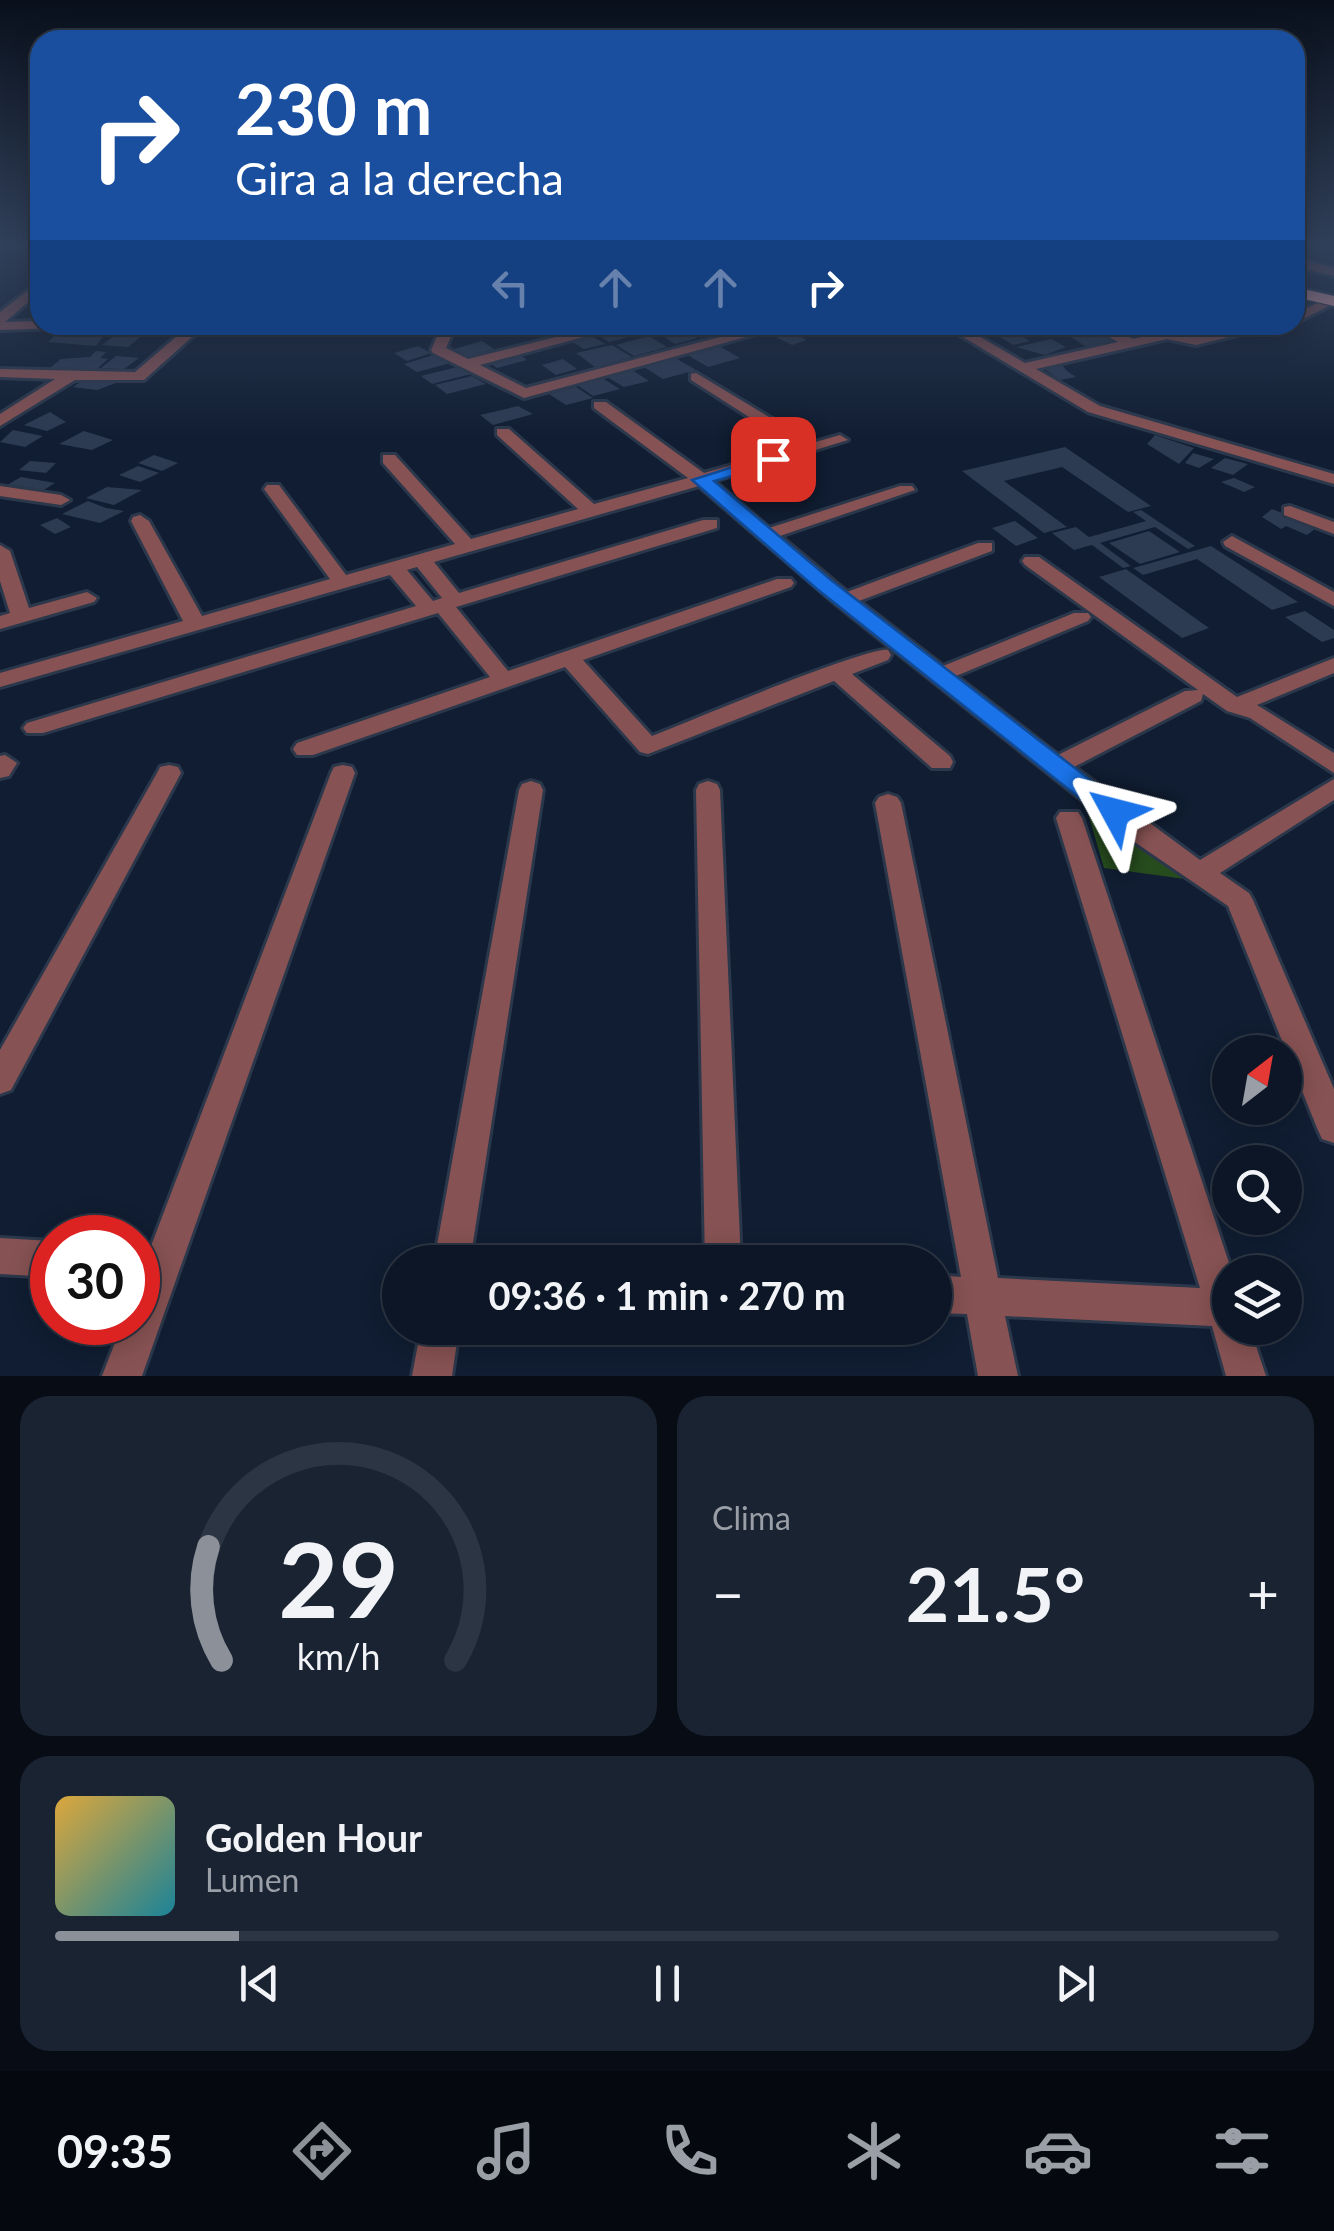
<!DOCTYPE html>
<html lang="es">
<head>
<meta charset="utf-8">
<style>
	body { margin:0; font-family:Lato,sans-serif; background:#1a2332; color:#f1f3f6; height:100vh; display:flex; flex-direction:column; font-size:38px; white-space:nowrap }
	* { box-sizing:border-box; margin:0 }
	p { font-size:32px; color:#9a9fa7 }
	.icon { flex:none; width:55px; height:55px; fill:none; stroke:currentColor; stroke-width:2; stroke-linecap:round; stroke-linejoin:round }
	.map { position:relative; height:1376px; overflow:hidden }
	.panel { display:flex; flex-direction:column; gap:20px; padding:20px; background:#070c15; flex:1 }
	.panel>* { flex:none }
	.hud { position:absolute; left:30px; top:30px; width:1275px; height:305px; border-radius:30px; box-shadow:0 5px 25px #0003,0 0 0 2px #2c3543; background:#1a4fa0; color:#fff; overflow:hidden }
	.needle { width:65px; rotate:31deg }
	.controls { position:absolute; left:1212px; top:1035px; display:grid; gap:20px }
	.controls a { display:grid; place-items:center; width:90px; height:90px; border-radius:50%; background:#0c1626; box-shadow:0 5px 25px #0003,0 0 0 2px #2c3543; font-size:50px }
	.speed { position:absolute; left:30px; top:1215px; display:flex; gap:20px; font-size:50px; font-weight:700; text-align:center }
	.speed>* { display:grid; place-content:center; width:130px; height:130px; border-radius:50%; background:#0c1626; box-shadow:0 5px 25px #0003,0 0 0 2px #2c3543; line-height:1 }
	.speed .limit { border:15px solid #d22; background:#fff; color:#111 }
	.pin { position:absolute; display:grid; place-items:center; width:85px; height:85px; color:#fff; margin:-42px; border-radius:20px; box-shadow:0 5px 15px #0006 }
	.me { position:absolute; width:110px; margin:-55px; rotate:308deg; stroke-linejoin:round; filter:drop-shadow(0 0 8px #0008) }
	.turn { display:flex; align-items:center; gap:35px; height:210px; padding:0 40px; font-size:45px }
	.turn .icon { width:130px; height:130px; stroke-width:2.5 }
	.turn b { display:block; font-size:70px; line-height:85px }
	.lanes { display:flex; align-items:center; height:95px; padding:0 40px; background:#0003; justify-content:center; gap:50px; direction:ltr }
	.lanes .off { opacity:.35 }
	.big { font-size:75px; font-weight:700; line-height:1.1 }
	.panel .card { flex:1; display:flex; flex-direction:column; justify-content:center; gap:15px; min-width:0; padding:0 35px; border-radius:30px; background:#1a2332 }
	.panel .dial { align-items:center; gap:0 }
	.dial svg { height:260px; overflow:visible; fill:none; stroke:#2c3543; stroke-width:7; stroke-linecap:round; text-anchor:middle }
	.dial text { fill:#f1f3f6; stroke:none }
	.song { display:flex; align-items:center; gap:30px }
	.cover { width:120px; height:120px; border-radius:15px; background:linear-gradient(135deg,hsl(40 70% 55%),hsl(190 70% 35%)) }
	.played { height:10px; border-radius:5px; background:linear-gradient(90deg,#8c9099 15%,#2c3543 15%) }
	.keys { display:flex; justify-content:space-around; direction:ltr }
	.heat { display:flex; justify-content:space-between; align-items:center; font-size:55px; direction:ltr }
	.panel .tiles { flex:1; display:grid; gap:20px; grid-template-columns:1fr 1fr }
	.card:last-child { grid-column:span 2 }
	.trip { position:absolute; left:382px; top:1245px; width:570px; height:100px; border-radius:50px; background:#0c1626; box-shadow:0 5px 25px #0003,0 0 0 2px #2c3543; font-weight:700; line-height:100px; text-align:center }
	.tabs { display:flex; height:160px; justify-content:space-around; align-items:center; background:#05090f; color:#9a9fa7 }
	.tabs .icon { width:70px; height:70px }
	.tabs .active { color:#8c9099 }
	.tabs b { font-size:45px; color:#f1f3f6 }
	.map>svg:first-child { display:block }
	.green { fill:#264b1d }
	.building { fill:#2c3b52 }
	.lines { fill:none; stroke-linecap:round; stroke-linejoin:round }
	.street-casing { stroke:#2b374a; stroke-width:6 }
	.highway-casing { stroke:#2b374a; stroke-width:5 }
	.street { fill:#875253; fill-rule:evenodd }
	.highway { fill:#fdaeae; fill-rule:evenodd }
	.route { fill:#1a73e8; stroke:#114b97; stroke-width:2.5 }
</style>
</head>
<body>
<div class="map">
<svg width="1334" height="1376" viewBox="0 0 1334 1376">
	<rect width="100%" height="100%" fill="#101d32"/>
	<path class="green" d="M1087,810l98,69 -81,-11z"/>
	<path class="building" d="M688,325h16l14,8 -17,5 -18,-11z
		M1018,325l9,5 -12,2 15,9 -17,4 -29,-18z
		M622,326l13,9 -26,7 -14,-9z
		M679,328l18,10 -22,6 -16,-11z
		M782,328l25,12 -15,5 -24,-12z
		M108,330l-12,16 -48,-4 9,-9z
		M120,331l25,2 -17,14 -26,-2z
		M1096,331l16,10 -27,5 -16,-10z
		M590,335l15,9 -21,5 -15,-9z
		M649,336l18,11 -33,9 -18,-11z
		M1051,339l15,8 -21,8 -29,-8z
		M482,341l12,8 -28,9 -15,-8z
		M716,344l24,14 -32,9 -24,-14z
		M612,345l20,12 -37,10 -19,-14z
		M418,346l13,7 -24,8 -13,-8z
		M96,351l10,1 -6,6 8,1 -11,10 -47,-1 11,-9 29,-2z
		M515,352l12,8 -30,8 -12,-8z
		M434,355l20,7 -37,10 -13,-8z
		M116,356l23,2 -15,11 -23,-1z
		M672,356l24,14 -33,9 -24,-15z
		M563,359l14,10 -21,6 -14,-10z
		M1062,365l5,6 9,6 -16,3 -17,-12z
		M457,367l14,7 -39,10 -11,-8z
		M632,370l17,11 -25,6 -17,-10z
		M472,376l14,8 -39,10 -12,-9z
		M88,377l22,3 6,3 -19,7 -24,-3z
		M602,378l18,11 -27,7 -16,-11z
		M576,387l17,11 -27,7 -17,-11z
		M518,406l15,8 -40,11 -13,-10z
		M50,412l16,10 -19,9 -23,-6z
		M13,430l30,6 -18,11 -25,-5z
		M84,431l29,9 -21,10 -33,-6z
		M1155,435l39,13 -15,16 -32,-20z
		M1065,447l86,59 -23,6 -66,-45 -58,14 63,46 -23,6 -82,-62z
		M1193,453l21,6 -15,9 -14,-5z
		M154,455l24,8 -16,8 -24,-8z
		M1225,458l23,6 -15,11 -22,-7z
		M30,461l26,2 -10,10 -27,-3z
		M138,466l21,7 -19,9 -21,-7z
		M21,477l34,6 -16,10 -34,-7z
		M1234,478l21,9 -11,5 -23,-10z
		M107,487l35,3 -28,15 -28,-7z
		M88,501l18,7 18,3 -24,12 -38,-9z
		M1272,509l26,10 -4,2 21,8 -8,6 -21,-9 -5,3 -19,-12z
		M1141,510l54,36 -7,3 -33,-22 -55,16 31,23 -8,2 -31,-23 -18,5 -22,-17 24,-6 13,10 57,-16 -13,-9z
		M57,518l14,9 -16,7 -15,-9z
		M1015,521l23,17 -22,8 -24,-18z
		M1149,531l31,21 -40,12 -31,-21z
		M1211,546l87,56 -26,8 -75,-51 -54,16 -10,-7z
		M1126,569l83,59 -27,10 -83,-61z
		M1305,611l29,19v8l-12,4 -37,-25z"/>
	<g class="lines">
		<g class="street-casing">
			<path id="street" d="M1295,258l39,10v8l-39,-10z
				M40,281v11l-35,30 35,-1v4h19l-2,3 -57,2v-18z
				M1317,303l12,3 -34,17v-9z
				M158,325l45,2 -59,53h-69l-75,46v-12l55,-35 -55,-2v-8l135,3 49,-42z
				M442,325h14l-10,23 22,11 136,-34h23l-147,40 46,23 240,-63h23l-265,73 -91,-45 -2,-3z
				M943,325h17l65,38 93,-21 -29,-17h18l26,14 56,-13 7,4 -12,5c30,4 63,-10 94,-10l-82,20 -29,-6 -131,30 64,37 234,68v10l-246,-72z
				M696,373l116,70 28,-8 8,5 -134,41 55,47 131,-42h12l3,4 -135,46 67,56 131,-49h14v8l-133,50 84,65 131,-53h14l3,4 -3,4 -132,55 102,79 127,-64 13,-1 -173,-125 -3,-4 3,-4h14l198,140 97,-39v15l-77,32 77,48v20l-84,-55 -23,-7 -24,-17 -2,7 -127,66 126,93 134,-81v21l-114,73 29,20 4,7 81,189v54l-12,-4 -5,-11 -89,-222 -92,-63 -300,-239 -137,-118 -265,76 25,31 244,-73h14v8l-261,79 52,64 269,-92h14l3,4 -3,4 -208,73 69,76c33,-13 216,-90 236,-86l3,5 -3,5 -36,14 98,82 3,6 -3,6h-18l-98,-87 -186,73 -8,-2 -75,-85 -252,88h-16l-4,-6 4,-6 193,-66 -52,-64 -395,120h-16l-4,-5 4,-5 389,-117 -26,-31 -390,112v-14l183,-52 -52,-100 2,-4 7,-2 9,6 53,95 128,-37 -66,-90 3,-4h12l67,90 109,-31 -72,-81v-8h12l76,84 107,-30 -81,-74v-6h12l85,75 94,-26 -94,-70v-6h12l98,71 92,-26 -105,-67v-6zM417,567l25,31 -9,3 -26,-31z
				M0,486l61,9 9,5 -9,5 -61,-9z
				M1290,506l44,16v12l-50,-19v-8z
				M1232,536l102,56v14l-109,-60 -2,-4z
				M0,545l10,6 19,57 58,-16 10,6 -3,4 -94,27v-13l10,-3 -10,-32z
				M5,755l12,8 -8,13 -9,2v-22z
				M169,765l9,2 3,6 -170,317 -11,4v-44l157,-277 3,-6z
				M343,765l9,2 3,6 -213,603h-40l21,-54h15v-76h13l180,-473 3,-6z
				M531,781l9,3 3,6 -73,472h-36l85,-472 3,-6z
				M708,781l9,3 3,6 21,472h-36l-9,-472 3,-6z
				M888,794l9,3 4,6 97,475 202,10 -144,-470 4,-6h18l4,6 150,454 -2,56h20l16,48h-40l-14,-50 -207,-10 13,60h-40l-11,-62 -32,-1v-38l26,2 -86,-474 4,-6z
				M0,1238l52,3v36l-52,-3z
				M421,1328h38l-7,48h-40z"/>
		</g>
		<g class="highway-casing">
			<path id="highway" d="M1295,287l39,9v10l-39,-9z"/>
		</g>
		<use href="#street" class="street"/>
		<use href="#highway" class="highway"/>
	</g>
	<linearGradient id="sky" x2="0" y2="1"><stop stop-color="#09101c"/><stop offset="0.56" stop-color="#31405a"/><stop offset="1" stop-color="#31405a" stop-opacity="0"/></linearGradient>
	<rect width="1334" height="439" fill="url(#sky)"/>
	<path class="route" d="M773,454l9,5 -3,4 -65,18 117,99 293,226 4,6 -4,7h-18l-289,-230 -125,-109z"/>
</svg>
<div class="controls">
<a><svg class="needle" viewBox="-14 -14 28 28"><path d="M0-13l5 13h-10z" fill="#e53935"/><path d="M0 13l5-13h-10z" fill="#9a9fa7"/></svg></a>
<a><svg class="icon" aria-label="search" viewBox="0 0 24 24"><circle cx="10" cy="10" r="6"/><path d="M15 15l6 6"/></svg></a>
<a><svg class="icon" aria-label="layers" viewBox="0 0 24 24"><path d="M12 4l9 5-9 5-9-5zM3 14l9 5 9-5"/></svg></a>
</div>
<div class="speed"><div class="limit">30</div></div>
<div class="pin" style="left:773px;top:459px;background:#d93025"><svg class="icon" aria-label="arrive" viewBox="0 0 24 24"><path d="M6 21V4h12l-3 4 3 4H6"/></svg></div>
<svg class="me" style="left:1115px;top:812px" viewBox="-20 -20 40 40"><path d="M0-17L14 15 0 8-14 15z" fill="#1a73e8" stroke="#fff" stroke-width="4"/></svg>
<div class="trip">09:36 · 1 min · 270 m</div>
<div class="hud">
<div class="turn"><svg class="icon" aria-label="right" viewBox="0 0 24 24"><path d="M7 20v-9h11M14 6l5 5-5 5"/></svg><div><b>230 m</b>Gira a la derecha</div></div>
<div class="lanes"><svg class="icon off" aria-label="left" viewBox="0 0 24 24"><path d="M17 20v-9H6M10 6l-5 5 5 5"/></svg><svg class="icon off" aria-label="ahead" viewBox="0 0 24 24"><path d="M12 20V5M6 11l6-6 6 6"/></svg><svg class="icon off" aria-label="ahead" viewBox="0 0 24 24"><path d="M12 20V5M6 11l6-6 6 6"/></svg><svg class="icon" aria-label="right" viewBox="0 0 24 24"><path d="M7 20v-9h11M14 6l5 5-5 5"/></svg></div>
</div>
</div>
<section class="panel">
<div class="tiles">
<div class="card dial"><svg viewBox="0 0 100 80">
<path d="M14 69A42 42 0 1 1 86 69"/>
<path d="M14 69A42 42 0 0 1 10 34" stroke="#8c9099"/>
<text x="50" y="56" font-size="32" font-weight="700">29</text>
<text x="50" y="72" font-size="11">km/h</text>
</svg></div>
<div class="card"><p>Clima</p>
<div class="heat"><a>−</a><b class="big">21.5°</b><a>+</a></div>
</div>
<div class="card">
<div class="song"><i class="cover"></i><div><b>Golden Hour</b><p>Lumen</p></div></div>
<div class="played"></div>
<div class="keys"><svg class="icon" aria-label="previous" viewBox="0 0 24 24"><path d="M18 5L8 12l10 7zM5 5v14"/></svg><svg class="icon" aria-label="pause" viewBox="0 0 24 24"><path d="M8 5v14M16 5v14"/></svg><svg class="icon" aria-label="next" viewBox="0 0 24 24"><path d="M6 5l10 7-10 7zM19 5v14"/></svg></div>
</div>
</div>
</section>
<nav class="tabs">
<b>09:35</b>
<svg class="icon active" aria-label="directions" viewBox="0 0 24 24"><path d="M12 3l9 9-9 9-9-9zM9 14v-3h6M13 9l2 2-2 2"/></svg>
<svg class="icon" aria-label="music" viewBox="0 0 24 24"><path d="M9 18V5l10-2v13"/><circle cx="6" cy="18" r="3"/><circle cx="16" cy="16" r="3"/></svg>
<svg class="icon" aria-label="phone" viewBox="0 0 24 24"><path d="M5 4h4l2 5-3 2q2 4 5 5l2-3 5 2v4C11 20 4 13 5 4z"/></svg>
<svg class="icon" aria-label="climate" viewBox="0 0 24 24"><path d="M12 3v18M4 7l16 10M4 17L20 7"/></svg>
<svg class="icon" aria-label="car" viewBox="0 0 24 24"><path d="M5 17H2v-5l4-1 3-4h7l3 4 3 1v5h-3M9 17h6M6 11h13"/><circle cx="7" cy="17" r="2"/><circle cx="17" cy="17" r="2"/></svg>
<svg class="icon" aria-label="filters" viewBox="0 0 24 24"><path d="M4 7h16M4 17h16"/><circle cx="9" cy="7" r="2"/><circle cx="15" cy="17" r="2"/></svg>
</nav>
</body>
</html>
